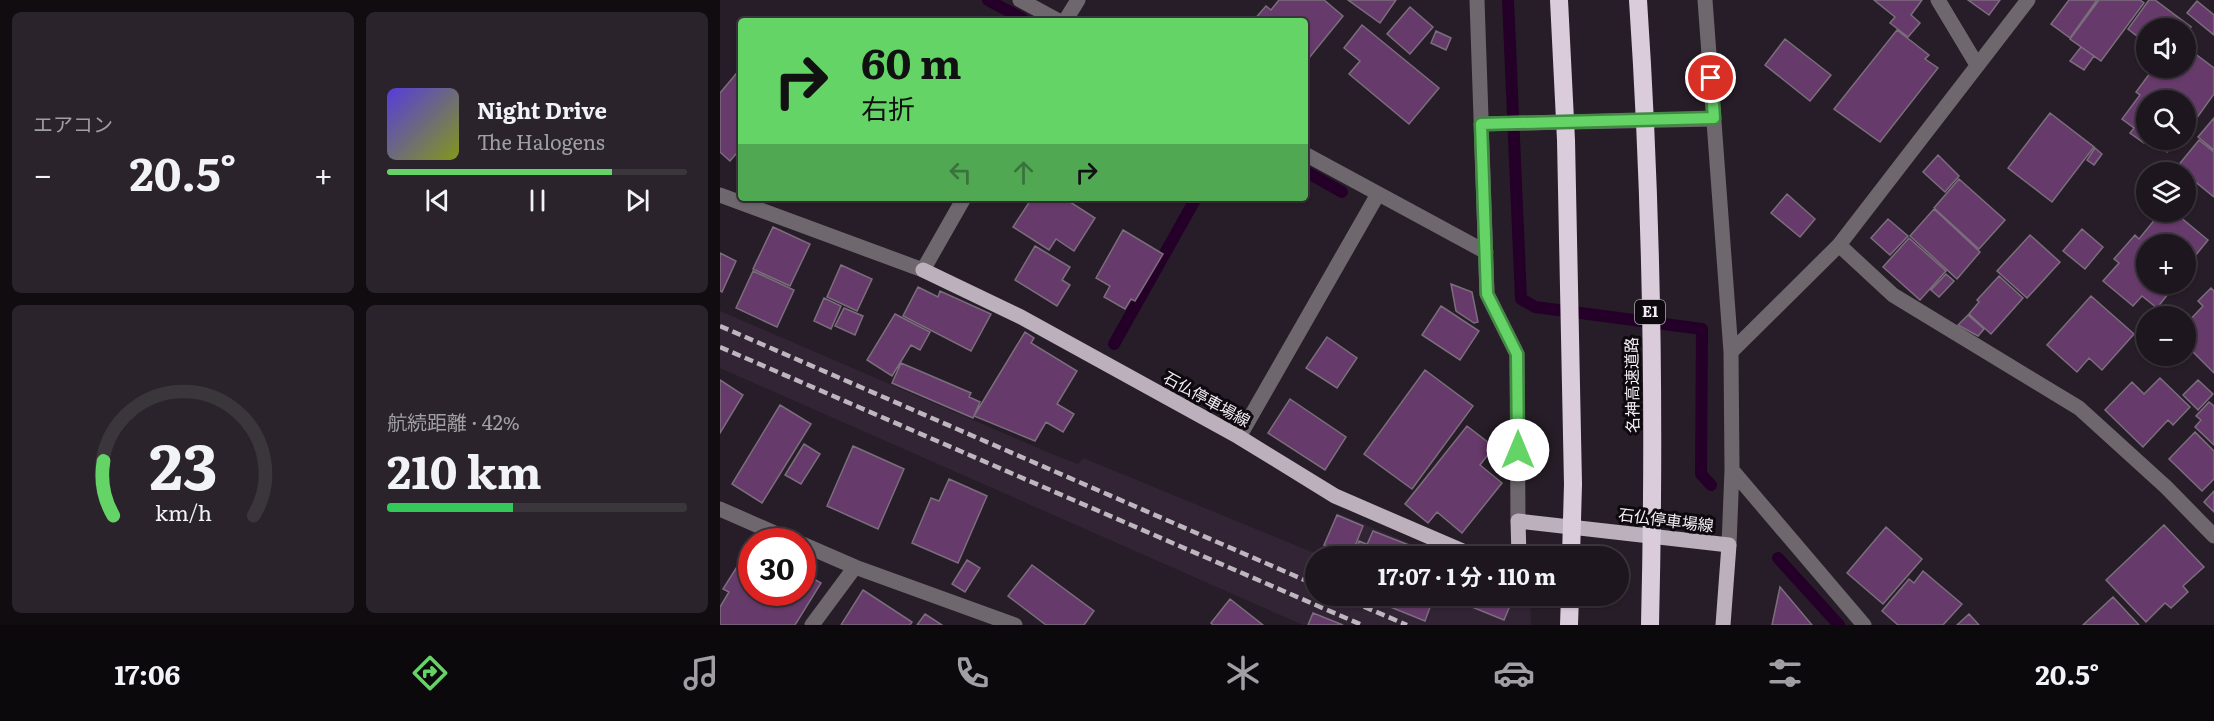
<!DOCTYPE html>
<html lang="ja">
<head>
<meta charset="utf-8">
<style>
	body { margin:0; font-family:Literata,"Noto Sans JP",serif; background:#2a232b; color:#f1f3f6; height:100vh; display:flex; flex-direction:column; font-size:22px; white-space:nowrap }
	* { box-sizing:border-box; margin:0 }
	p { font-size:20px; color:#a09fa4 }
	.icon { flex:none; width:33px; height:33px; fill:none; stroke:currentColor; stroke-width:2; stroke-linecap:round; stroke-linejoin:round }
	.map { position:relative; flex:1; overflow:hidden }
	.side { display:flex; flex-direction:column; gap:12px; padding:12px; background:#100c10; width:720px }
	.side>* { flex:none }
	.banner { position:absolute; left:18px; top:18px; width:570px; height:183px; border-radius:6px; box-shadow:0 2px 4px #0004,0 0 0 2px #3b353c; background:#65d467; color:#111; overflow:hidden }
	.buttons { position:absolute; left:1416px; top:18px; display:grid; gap:12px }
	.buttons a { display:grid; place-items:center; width:60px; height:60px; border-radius:50%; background:#1d161e; box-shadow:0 2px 4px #0004,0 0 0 2px #3b353c; font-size:30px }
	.speed { position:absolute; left:18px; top:528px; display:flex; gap:12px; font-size:30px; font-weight:700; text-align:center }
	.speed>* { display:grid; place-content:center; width:78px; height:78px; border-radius:50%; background:#1d161e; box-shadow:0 2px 4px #0004,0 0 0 2px #3b353c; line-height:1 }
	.speed .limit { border:9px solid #d22; background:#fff; color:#111 }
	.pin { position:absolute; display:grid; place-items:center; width:51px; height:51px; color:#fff; margin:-26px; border:3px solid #fff; border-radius:50%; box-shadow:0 2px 6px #0007 }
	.me { position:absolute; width:66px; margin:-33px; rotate:0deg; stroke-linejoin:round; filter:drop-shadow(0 0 4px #0008) }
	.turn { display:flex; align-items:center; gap:21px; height:126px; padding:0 24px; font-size:27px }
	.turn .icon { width:78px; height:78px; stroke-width:2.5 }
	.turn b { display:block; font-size:42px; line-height:51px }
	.lanes { display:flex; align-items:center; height:57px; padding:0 24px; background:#0003; justify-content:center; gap:30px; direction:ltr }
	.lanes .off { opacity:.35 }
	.big { font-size:45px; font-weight:700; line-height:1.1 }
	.side .tile { flex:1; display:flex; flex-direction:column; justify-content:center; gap:9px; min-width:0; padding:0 21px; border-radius:9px; background:#2a232b }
	.side .dial { align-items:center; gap:0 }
	.dial svg { height:156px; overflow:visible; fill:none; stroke:#3b353c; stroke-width:7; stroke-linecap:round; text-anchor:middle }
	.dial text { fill:#f1f3f6; stroke:none }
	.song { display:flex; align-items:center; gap:18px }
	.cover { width:72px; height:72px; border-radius:9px; background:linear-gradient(135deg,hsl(250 70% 55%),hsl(70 70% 35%)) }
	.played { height:6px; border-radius:3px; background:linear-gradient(90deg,#65d467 75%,#3b353c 75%) }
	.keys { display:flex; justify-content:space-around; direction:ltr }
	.heat { display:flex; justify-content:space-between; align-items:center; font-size:33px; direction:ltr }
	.charge { height:9px; border-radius:4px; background:linear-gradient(90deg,#34c759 42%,#3b353c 0) }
	.side .tiles { flex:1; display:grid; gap:12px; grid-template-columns:repeat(2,1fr) }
	.trip { position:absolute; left:585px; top:546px; width:324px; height:60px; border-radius:30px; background:#1d161e; box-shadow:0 2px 4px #0004,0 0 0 2px #3b353c; font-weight:700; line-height:60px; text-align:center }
	.menu { display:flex; height:96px; justify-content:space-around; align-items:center; background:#0c090c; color:#a09fa4 }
	.menu .icon { width:42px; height:42px }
	.menu .on { color:#65d467 }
	.menu b { font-size:27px; color:#f1f3f6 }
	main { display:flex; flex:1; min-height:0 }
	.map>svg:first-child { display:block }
	.built { fill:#332435 }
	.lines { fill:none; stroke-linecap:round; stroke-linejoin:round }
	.stream { stroke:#240029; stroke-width:12 }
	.building { fill:#663a6a; stroke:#7b6e7c; stroke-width:1.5 }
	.minor { stroke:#6e686e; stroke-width:15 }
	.major { stroke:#bbb0bc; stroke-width:15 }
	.highway { stroke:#dbccdb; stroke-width:18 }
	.rail { stroke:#beb6bf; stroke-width:4.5; stroke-dasharray:9 4.5; stroke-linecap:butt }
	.highway-bridge { stroke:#dbccdb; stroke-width:18 }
	.route-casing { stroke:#428a43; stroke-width:15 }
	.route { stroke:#65d467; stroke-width:10 }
	.labels { text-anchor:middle; stroke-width:6; stroke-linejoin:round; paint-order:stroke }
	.shield { fill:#0d090e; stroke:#afa9b0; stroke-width:1.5 }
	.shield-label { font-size:15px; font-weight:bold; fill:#f4edf5 }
	.street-label { font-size:16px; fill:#f4edf5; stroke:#0d090e }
</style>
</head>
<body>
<main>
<section class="side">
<div class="tiles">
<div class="tile"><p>エアコン</p>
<div class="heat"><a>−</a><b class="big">20.5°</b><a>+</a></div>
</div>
<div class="tile">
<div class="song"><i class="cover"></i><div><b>Night Drive</b><p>The Halogens</p></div></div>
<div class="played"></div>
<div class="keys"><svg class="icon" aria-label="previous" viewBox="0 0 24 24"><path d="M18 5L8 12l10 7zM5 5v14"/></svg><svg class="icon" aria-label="pause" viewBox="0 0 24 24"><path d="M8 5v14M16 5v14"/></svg><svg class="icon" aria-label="next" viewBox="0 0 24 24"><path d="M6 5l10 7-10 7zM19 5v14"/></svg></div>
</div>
<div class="tile dial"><svg viewBox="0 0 100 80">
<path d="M14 69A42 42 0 1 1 86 69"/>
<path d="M14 69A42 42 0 0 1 9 41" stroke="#65d467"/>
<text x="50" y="56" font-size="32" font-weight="700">23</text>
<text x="50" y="72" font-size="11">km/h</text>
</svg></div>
<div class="tile"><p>航続距離 · 42%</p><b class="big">210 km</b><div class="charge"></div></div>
</div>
</section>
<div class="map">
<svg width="1494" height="625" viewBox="0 0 1494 625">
	<rect width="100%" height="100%" fill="#271d28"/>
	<path class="built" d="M0,311l334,144 24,9 5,-6 236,97 18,-42 103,43h-124v40h214l1,29h-228l-583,-257z"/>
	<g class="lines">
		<path class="stream" d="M268,0l35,19
			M788,0l13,299 14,8 167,22 -1,145 10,11
			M585,171l37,21
			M394,344l82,-146
			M1058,558l61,67"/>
	</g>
	<path class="building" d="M559,0h45l19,16 -38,47v-42h-52l13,-15 5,4z
		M628,0h48l-16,23z
		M1154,0h48l-11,15 9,8 -12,14 -18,-14 5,-6z
		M1248,0h32l-11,15z
		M1349,0h28l-27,38 -19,-14z
		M1379,0h41l4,3 -43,58 -31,-22z
		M1429,0h6l36,27 -5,7v-6h-40v15l-18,-14z
		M1477,1l17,14v20l-27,-22z
		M690,7l23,20 -23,27 -23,-20z
		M642,25l77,63 -30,36 -60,-50 11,-13 -16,-13z
		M1177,30l32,25 -4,4 13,9 -58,74 -46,-33z
		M716,31l15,7 -5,12 -15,-7z
		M1065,39l46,36 -21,26 -45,-36z
		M1361,47l13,9 -10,14 -14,-9z
		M1466,47l28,21v26l-28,39v-33h-40l1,40 -3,3 -14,-10 4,-5 -12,-9 18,-24 -4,-3 17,-23 4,3 3,-4h26z
		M21,68v80l-11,13 -10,-9v-59z
		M1330,113l44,34 -42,55 -44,-34z
		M1494,118v32l-16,-13z
		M1430,140h31l-2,2 -2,-2 -10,12z
		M1479,140l15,12v45l-37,-30z
		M1375,148l7,6 -8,11 -7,-5z
		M1218,155l21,21 -14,16 -22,-20z
		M1239,179l46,41 -26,29 -45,-41z
		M1067,194l28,25 -15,18 -29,-24z
		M312,198h32l31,20 -21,33 -18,-12 -7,11 -36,-23z
		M1214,209l46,43 -23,27 -47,-43z
		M1441,212h13l34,28 -22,27v-23h-40v40h30l-19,24 -15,-12 -9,10 -30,-25 16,-18 -5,-4 21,-24 4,4z
		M1168,219l20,17 -18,19 -19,-17z
		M53,227l37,17 -20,42 -37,-17z
		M1362,229l21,18 -18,22 -22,-18z
		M403,230l40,24 -28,47 -4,-2 -6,10 -21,-12 6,-11 -14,-8z
		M1310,235l30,27 -33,36 -30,-27z
		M1189,238l37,33 -26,29 -37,-33z
		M315,246l35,21 -8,13 8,5 -13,21 -42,-26z
		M0,253l16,8 -14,31 -2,-1z
		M121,265l31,14 -15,32 -30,-14z
		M33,271l41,19 -17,37 -41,-19z
		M1226,274l8,7 -15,16 -8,-7z
		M1279,276l24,22 -32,36 -22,-20 10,-12 -2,-2z
		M731,284l21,8 6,30 -4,1 -18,-12z
		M198,287l20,10 2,-6 51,23 -20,37 -68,-35z
		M1491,288l3,3v82l-28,-28v-21l17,-18 -5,-5z
		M1371,296l43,38 -32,36 -13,-12 -12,14 -30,-27z
		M104,298l17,8 -10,23 -17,-8z
		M721,306l38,25 -19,29 -38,-25z
		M124,308l19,8 -8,19 -20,-9z
		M175,314l35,18 -10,18 -9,-5 -19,31 -25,-16z
		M1248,315l16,14 -6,7 -20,-11z
		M305,332l9,6 -3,5 46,28 -20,33 17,10 -11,18 -17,-10 -11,19 -61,-25z
		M607,337l30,21 -20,30 -31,-20z
		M181,363l70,30 -2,4 11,5 -7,16 -81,-35z
		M705,370l48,36 -61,83 -48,-35z
		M1440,378l30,29 -17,18 -5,-5 -25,27 -38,-37 27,-28 12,12z
		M0,380l23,15 -23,38z
		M1478,380l15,14 -15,16 -15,-15z
		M570,399l56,38 -21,33 -57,-37z
		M1489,402l5,4v39l-19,-18 6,-7 -5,-4z
		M60,405l31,19 -49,79 -30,-19z
		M747,426l27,21 -14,18 22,18 -40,50 -25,-21 -9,11 -23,-19z
		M1475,432l19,19v28l-12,12 -33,-32z
		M84,444l16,10 -19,30 -16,-9z
		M133,446l51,23 -26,60 -51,-23z
		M229,479l38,17 -29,67 -46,-20 19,-45 8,3z
		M1494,491v21l-10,-10z
		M617,515l26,11 -12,30 -27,-11z
		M1444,525l40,42 -21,19 5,6 -17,16 -6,-5 -19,19 -40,-42z
		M1166,527l36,32 -39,45 -36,-31z
		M653,531l64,25h-75z
		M639,541l7,3 -6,12h-6z
		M32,543v49h50v-20l19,11 -26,42h-75v-18l9,-15 -6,-3z
		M247,560l13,8 -15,24 -13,-8z
		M312,565l62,46 -10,14h-38l-38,-29z
		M1203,571l39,33 -19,21h-45l-16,-14 27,-32 5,4z
		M1060,587l32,38h-40z
		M143,590l49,32 -2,3h-69z
		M643,596h60l10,3 -8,22z
		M725,596h53l14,5 -8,19z
		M1393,597l26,28h-56z
		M510,599l33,26h-50l-2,-2z
		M593,613l30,12h-35z
		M205,614l17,11h-25z
		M1249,614l10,11h-22z"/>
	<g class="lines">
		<path class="minor" d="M300,0l39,21
			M757,0l10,294 30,60 1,167
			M985,0l26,352 1,118 -3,75
			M1218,0l39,65
			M345,21l13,-21
			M761,124l233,-5
			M585,154l181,98
			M0,195l203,75 41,-72
			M1119,245l54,50 186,113 87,79 48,49
			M1011,352l108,-107 189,-245
			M519,437l139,-243
			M1012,470l132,155
			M0,509l75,33
			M82,544l53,23 160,58
			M92,625l43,-58"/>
		<path class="major" d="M203,270l98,47 218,120 96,59 139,60
			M799,556l-1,-35 211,24 -6,80"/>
		<path class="highway" d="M849,625l1,-29"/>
		<path class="rail" d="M0,326l596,259
			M0,347l642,278
			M619,596l68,29"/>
		<path class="highway-bridge" d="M839,0l7,140 7,344 -2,72
			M918,0c14,208 17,417 12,625"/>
	</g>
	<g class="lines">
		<g class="route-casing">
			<path id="route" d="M798,450l-1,-96 -30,-60 -6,-170 233,-6 -3,-40"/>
		</g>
		<use href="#route" class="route"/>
	</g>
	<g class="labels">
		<rect class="shield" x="915" y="300" width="30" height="24" rx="4.5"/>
		<g class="shield-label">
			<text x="930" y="317">E1</text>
		</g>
		<g class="street-label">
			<text transform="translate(912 385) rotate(-91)" y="6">名神高速道路</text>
			<text transform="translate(487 399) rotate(29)" y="6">石仏停車場線</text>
			<text transform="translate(946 520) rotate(7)" y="6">石仏停車場線</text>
		</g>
	</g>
</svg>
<div class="buttons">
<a><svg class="icon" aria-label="sound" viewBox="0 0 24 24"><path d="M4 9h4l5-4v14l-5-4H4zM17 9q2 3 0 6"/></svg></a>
<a><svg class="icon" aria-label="search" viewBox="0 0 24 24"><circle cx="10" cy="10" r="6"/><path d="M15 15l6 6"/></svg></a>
<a><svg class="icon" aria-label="layers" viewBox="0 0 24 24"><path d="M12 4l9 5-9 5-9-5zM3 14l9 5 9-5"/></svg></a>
<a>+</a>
<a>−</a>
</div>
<div class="speed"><div class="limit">30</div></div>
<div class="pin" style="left:991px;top:78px;background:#d93025"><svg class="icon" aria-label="arrive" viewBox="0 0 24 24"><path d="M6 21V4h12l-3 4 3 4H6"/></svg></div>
<svg class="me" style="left:798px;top:450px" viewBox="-20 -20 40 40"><circle r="19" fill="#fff"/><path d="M0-13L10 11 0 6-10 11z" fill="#65d467"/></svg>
<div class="trip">17:07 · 1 分 · 110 m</div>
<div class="banner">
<div class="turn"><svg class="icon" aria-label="right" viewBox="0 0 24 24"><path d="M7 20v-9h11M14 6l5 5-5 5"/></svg><div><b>60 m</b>右折</div></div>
<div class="lanes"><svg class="icon off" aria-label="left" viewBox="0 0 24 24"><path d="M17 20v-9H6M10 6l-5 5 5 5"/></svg><svg class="icon off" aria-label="ahead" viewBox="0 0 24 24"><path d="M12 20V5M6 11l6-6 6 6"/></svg><svg class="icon" aria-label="right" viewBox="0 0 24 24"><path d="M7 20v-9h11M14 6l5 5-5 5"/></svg></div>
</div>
</div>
</main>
<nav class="menu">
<b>17:06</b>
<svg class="icon on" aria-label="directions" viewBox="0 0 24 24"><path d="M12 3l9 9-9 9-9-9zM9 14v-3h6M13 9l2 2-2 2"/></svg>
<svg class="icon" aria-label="music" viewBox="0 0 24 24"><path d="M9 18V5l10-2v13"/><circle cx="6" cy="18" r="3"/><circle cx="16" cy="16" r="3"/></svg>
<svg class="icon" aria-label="phone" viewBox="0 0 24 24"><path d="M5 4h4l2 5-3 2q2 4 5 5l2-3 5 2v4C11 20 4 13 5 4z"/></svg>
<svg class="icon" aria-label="climate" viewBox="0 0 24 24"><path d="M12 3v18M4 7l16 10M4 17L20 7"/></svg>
<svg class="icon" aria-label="car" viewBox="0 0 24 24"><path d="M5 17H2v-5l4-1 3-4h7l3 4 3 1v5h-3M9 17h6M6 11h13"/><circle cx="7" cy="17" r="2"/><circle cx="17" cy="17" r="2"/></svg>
<svg class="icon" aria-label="filters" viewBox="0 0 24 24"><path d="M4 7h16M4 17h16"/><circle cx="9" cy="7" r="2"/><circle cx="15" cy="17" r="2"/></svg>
<b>20.5°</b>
</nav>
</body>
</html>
